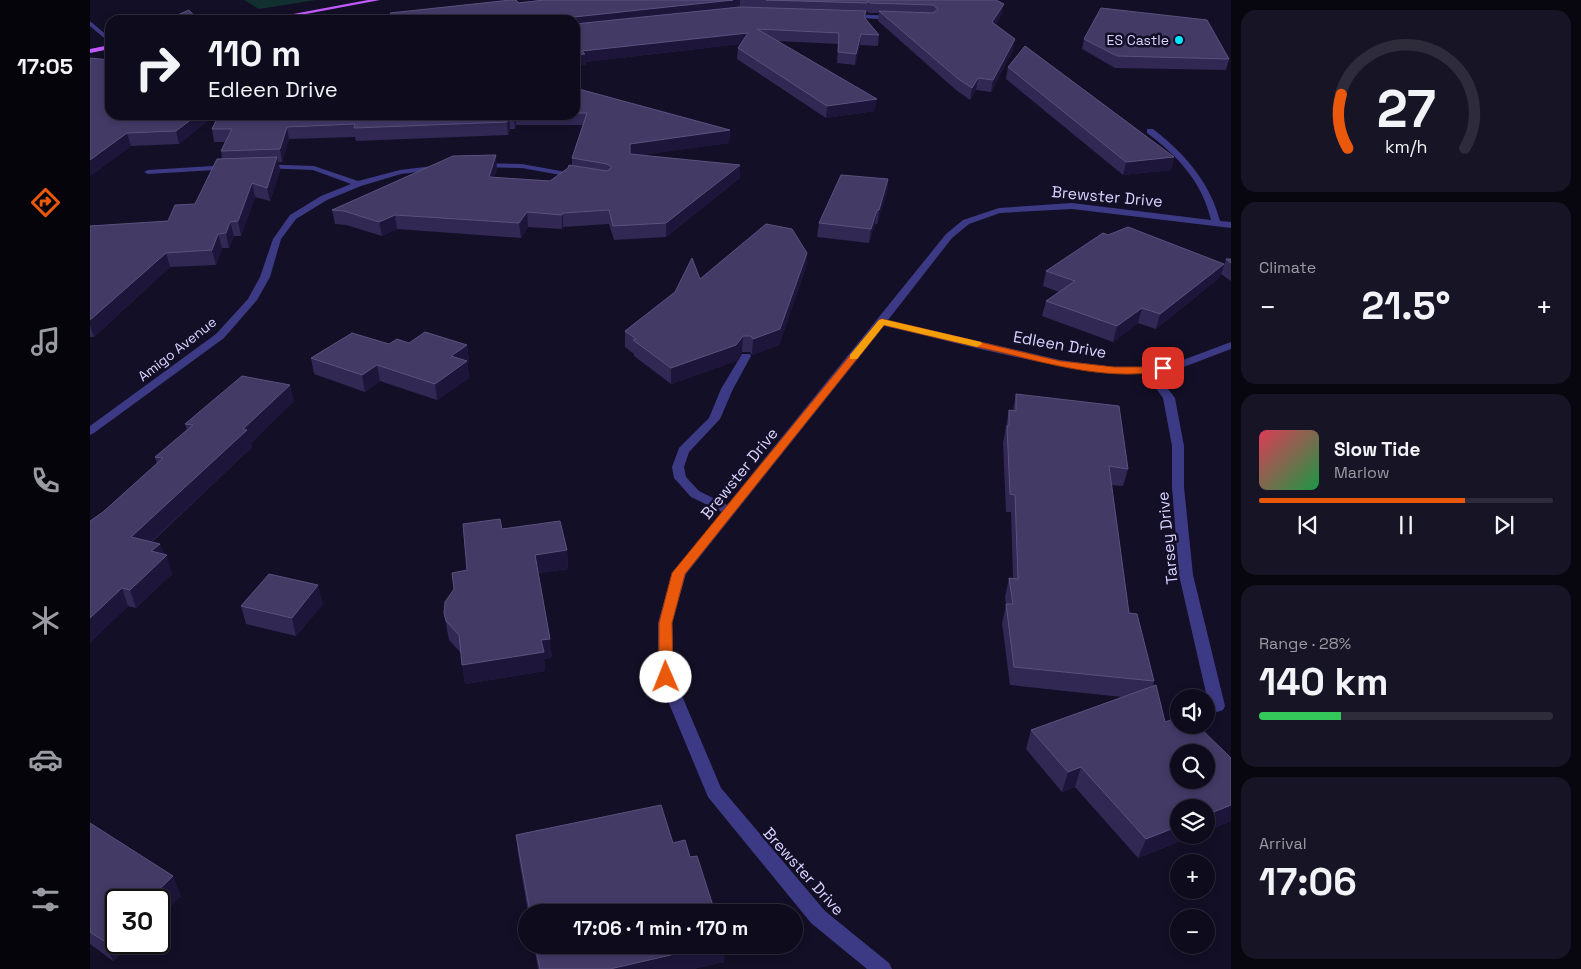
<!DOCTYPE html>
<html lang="en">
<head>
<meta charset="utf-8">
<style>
	body { margin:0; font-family:"Space Grotesk",sans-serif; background:#171425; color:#f1f3f6; height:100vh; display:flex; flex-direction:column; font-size:19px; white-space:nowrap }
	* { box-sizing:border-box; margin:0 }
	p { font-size:16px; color:#9b9ba3 }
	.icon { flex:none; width:28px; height:28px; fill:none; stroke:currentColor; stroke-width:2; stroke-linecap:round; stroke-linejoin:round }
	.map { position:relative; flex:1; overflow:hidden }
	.details { display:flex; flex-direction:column; gap:10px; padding:10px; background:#08060f; width:350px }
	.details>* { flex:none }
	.hud { position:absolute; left:15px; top:15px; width:475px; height:105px; border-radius:15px; box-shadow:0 2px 8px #0003,0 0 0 1px #2e2b3b; background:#0e0b1c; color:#f1f3f6; overflow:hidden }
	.fabs { position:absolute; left:1080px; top:689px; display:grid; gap:10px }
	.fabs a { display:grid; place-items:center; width:45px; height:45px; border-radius:50%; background:#0e0b1c; box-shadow:0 2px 8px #0003,0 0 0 1px #2e2b3b; font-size:25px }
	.speed { position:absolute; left:15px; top:889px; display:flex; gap:10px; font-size:25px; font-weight:700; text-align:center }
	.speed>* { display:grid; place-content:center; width:65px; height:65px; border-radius:50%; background:#0e0b1c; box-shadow:0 2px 8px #0003,0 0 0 1px #2e2b3b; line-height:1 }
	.speed .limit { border:2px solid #111; border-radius:8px; background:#fff; color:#111 }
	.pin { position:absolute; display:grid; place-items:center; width:42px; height:42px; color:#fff; margin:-21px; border-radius:10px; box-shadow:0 2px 8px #0006 }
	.me { position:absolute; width:55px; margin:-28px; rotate:359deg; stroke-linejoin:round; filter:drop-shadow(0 0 4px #0008) }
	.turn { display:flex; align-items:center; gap:18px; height:105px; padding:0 20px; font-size:22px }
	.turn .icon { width:65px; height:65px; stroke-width:2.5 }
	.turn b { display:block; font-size:35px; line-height:42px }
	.big { font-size:38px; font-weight:700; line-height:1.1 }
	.details .widget { flex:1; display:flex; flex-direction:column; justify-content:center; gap:8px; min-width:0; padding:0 18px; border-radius:15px; background:#171425 }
	.details .dial { align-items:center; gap:0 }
	.dial svg { height:130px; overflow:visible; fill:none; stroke:#2e2b3b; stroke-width:7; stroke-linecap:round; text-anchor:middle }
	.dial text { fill:#f1f3f6; stroke:none }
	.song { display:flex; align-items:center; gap:15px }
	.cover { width:60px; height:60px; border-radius:8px; background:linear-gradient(135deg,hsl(350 70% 55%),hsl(140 70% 35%)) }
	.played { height:5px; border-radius:2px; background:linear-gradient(90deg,#ea580c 70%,#2e2b3b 70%) }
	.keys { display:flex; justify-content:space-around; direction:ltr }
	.heat { display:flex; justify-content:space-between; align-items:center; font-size:28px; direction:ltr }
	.charge { height:8px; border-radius:4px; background:linear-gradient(90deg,#34c759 28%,#2e2b3b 0) }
	.trip { position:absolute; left:428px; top:904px; width:285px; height:50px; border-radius:25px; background:#0e0b1c; box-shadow:0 2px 8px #0003,0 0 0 1px #2e2b3b; font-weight:700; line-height:50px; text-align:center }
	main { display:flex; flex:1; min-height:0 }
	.dock { display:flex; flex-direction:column; width:90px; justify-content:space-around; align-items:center; background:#06040b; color:#9b9ba3 }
	.dock .icon { width:35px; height:35px }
	.dock .current { color:#ea580c }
	.dock b { font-size:22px; color:#f1f3f6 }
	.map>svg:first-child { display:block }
	.green { fill:#12302f }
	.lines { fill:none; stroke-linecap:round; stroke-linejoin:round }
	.minor { fill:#3d3a85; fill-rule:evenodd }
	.major { fill:#c25bff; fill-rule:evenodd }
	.wall { fill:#312854 }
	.shaded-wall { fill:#1d163a }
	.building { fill:#433a66; stroke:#5a527e; fill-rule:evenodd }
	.route { fill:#ea580c; stroke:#983908 }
	.slow { fill:#f59e0b }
	.poi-dot { fill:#00e5ff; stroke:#130f26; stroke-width:2 }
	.labels { text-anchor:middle; stroke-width:5; stroke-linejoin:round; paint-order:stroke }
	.far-poi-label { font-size:14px; fill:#d9d4ff; stroke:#130f26; text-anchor:end }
	.far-street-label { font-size:14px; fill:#d9d4ff; stroke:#130f26 }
	.street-label { font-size:16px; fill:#d9d4ff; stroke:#130f26 }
</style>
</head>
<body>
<main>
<nav class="dock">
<b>17:05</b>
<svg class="icon current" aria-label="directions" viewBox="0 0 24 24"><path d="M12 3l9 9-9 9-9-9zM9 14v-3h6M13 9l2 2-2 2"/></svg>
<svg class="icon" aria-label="music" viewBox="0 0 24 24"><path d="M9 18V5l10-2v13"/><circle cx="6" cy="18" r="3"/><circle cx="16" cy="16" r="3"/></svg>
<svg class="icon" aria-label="phone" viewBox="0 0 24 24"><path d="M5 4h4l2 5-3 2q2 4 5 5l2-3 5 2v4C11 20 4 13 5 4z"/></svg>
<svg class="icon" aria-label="climate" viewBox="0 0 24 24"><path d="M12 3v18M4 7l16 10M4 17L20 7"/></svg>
<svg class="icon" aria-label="car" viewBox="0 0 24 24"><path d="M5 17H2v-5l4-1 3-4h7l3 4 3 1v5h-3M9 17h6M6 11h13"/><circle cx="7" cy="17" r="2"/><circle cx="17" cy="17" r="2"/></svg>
<svg class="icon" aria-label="filters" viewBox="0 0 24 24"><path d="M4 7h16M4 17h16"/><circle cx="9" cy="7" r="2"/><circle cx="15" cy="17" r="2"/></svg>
</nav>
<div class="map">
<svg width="1141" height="969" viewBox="0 0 1141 969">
	<rect width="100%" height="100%" fill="#130f26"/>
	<path class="green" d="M154,0h72l-57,9z"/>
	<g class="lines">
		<path class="minor" d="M759,14l45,2 3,2 -3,2 -47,-3z
			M0,21l20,17v5l-20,-17z
			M1057,129h6c31,24 57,53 67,92l11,1v6l-159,-19 -72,4 -31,11 -17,14 -64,82 172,40 54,7h34l27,-4 56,-21v7l-50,19 -26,4 20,26 9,48v41l9,88 32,131 -2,4 -6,2 -6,-2 -2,-4 -30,-131 -7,-88v-41l-9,-48 -18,-25c-88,0 -175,-28 -261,-47l-198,248 -14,49 2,54 47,111 104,123 64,52 3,6h-25l-56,-46 -103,-126 -50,-120v-54l14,-50 50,-61 -31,-15 -17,-19 -2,-11 7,-19 30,-30 12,-29 21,-35h8l1,2 -18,33 -13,30 -31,33 -5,15 2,10 13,14 28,14 219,-271 17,-14 36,-12 73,-5 139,17c-9,-38 -33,-64 -64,-87z
			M387,163l45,1 55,10 4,2 -4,2 -55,-10 -42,-1h-3z
			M168,164l56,2 44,15 42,-11 41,-5 4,2 -4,2 -40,5 -40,12 -34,14 -31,19 -15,20 -11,38 -13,23 -33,38 -130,95 -4,2v-9l126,-92 32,-35 12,-22 13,-38 17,-24 31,-19 30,-12 -38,-14 -52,-2 -4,-2z
			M139,165l4,2 -1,2 -84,5 -4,-2 4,-2z"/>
		<path class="major" d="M278,0h12l-106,20h-13z
			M20,45v4l-20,4v-4z"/>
	</g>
	<path class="wall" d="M454,0h452l6,14 -6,10 17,26 -22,42 -15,-2 -6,10 -14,-10 -78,-69 1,-8h-10l-2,-2 -1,2 -1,5 14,17 -1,11 -18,-1 -5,20 -18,-2 1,-19 -61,-3 98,70 -49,7 -89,-59 1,-11 2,-4 -155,18 1,3 -196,-47v-5z
		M994,39l145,20 -3,11 -111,-2 -33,-19z
		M0,58l125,57 -36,29 -48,2 -41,30z
		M918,67l166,90 -3,13 -48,5 -117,-96z
		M485,88l155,42 -1,13 -89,12 100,10v13l-74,59 -52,3 -5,-16 -46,3 -1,2 -34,-2 -7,11 -124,-9 -15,7 -36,-11 -11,-1 -3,-14 165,-41 -3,8 56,4 22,-15v-8l11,-33h-67l-1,4h-5l-2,6 -152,6 -1,-4 -66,2 -7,23h-4l2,8 -10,31 -15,-4 -14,39h-7l-5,12h-7l-6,17 -46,2 -76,70h-4v-111l78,-5 27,-17 27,-46 -1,-7 4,-9h-11l-2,-13 7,-14h356z
		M798,179l-1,14 -10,31h-2l-6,19 -52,-6 2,-14z
		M1018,235l116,29 -5,14 -63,51 -18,-6 -25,19 -71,-26 4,-15 13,-9 -16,-6 3,-15z
		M717,253l-1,14 -27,78 -27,10 -2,-3h-8l-6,9 -65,23 -37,-28v-2l-9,-7v-16l75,-52z
		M1136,259h5v22l-10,-7z
		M319,343l58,2 2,17 -2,1 2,15 -32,22 -57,-19 -15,11 -51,-18 -3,-16 78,-14z
		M926,394l112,75 -5,17 -12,-1 18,128 25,68 -1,5 12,36 66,36v63l-93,37 -63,-71 -13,5 -36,-43 5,-19 91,-33 -112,-12 -8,-62 4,-18 -1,-8 4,-19h4l-2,-66h-5l-3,-69 6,-33h4z
		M204,401l-43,42 1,4 -100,95 8,2 4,11 8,19 -36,34 -8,-2 -38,37v-122l13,-9 54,-48 -2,-7 32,-27 -2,-6z
		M412,529l65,21 1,19 -30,4 14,84 -8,2 1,12 -80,13 -4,-31 -12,-13 -5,-27 23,-43z
		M233,604l-27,32 -50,-12 -5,-18z
		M0,823l91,73 -68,65 -23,-17z
		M426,835l157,8 17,14 25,55h-187l-10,-58z
		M444,945h191l-1,17 -31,7h-155z"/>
	<path class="shaded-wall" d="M643,0h7v9l-165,18v-7h-2v-1l1,-2z
		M914,4l-2,10 -11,18 1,-10z
		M658,33l-1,10 -162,19 1,3 -11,1v-11l7,-4z
		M771,34l-1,11 -5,20 1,-11z
		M925,39l-2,11 -22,42 2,-12z
		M888,78l-2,12 -6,10 2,-12z
		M787,99l-2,12 -49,7 1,-12z
		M107,115h18l-36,29 -3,-13z
		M424,115h2v10l-1,4z
		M419,116l1,13 -2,6 -1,-13z
		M197,127l2,12 -7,23 -2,-13z
		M640,130l-1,13 -99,14v-13z
		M37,133l4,13 -41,30v-16z
		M406,155l1,14 -7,21 -1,-13z
		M187,157l3,13 -10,31 -3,-13z
		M1084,157l-3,13 -48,5 3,-13z
		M650,165v13l-74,59v-14z
		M798,179l-1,14 -10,31 2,-14z
		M162,183l3,14 -14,39 -3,-15z
		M787,210l-2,14 -6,19 2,-14z
		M437,212l1,15 -7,11 -2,-15z
		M473,213v14l-1,2v-14z
		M305,215l2,14 -15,7 -3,-14z
		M140,222l4,14 -5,12 -3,-15z
		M128,234l4,14 -6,17 -4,-15z
		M76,253l4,14 -76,70 -4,-12v-5z
		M717,253l-1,14 -27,78 -27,10 1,-16z
		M1134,264l-5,14 -63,51 4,-15z
		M1052,308l-4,15 -25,19 4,-16z
		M653,336l-1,16 -6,9 -65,23v-16z
		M377,345l2,17 -2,1 2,15 -32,22 -2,-16 16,-28z
		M287,365l3,16 -15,11 -3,-17z
		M200,385l4,16 -43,42 1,4 -115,108 -6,-18 112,-108z
		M70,544l5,13 2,-2 5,19 -36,34 -6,-18 21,-39z
		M477,550l1,19 -32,4 -1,-18z
		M228,585l5,19 -27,32 -4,-18z
		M32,588l6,18 -38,37v-25z
		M460,639l2,18 -8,2 1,12 -80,13 -3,-19 79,-25z
		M991,767l-6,20 -13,5 6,-20z
		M1141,805v16l-25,10v-16z
		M1089,826v9h16l-57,23 8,-19z
		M83,876l8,20 -22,21v-17h-11z
		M26,930v12h16l-19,19 -9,-20z
		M624,945h11l-1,17 -31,7h-83z"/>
	<path class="building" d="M421,0h5l3,3 25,-3h189l-159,17 -1,2v1h-204l25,-3 -4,-4z
		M676,0h230l8,4 -12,18 23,17 -22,41 -15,-2 -6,10 -15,-10 -78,-67 54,2 5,-4 -5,-4 -63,-2 -2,-2 -1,2z
		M650,7l126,4 -2,6 15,18 -18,-1 -5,20 -18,-2 1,-19 -82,-4 120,70 -50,7 -89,-58 10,-15 -166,18 3,3 -10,1v-31z
		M1011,8l106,12 22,39 -112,-3 -33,-17z
		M99,10l9,10h-32z
		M935,46l149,111 -48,5 -118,-95z
		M0,58l20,2v55h87l-21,16 -49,2 -37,27z
		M485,88l155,42 -100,14v10l110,11 -74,58 -53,3 -4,-16 -46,3 -1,2 -35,-3 -8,11 -124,-8 -16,7 -35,-11 -12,-1 121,-54 43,-1 -7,22 61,4 18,-13 1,-3 38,6 5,-4 -5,-3 -35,-6 15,-45h-12z
		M129,115h295v1h-5l-2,6 -153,6 1,-4 -68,3 -7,22 -59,2 11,-22h-20z
		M187,157l-10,31 -15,-5 -14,38 -8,1 -4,11 -8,1 -6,16 -46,3 -76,67v-94l78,-5 7,-16 20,-1 22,-45z
		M751,175l47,4 -9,31h-2l-6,19 -52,-6z
		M676,224l26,5 15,24 -27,76 -27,10 -2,-3h-8l-7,9 -65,23 -38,-28 3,-1 -11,-8 50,-39 17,-34 8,21z
		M1038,227l96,37 -64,50 -18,-6 -25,18 -71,-25 29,-20 -29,-10 57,-38 5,2z
		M1136,259h5v4z
		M335,332l42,13 -16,11 16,5 -32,23 -58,-19 -15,10 -51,-17 41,-25 37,11 8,-5 12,4z
		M152,376l48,9 -47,44 4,1 -116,107 29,7 -9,7 16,4 -37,35 -8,-2 -32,30v-97l13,-9 60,-54 -8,-1 38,-32 -8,-1z
		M926,394l103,12 9,63 -19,-3 20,147 8,1 17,67 -140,-14 -8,-63h7l-4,-26 9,1 -3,-84 -5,-1 -3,-68h2v-16l7,1z
		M410,519l2,10 58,-8 7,29 -32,5 15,84 -9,1 3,12 -82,13 -3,-30 -13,-14 -2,-8 1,-11 9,-13 -2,-16 15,-3 -4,-46z
		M179,574l49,11 -26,33 -51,-12z
		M1066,685l9,37 14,-5v8h18l34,33v47l-25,10v-7h-27v18l-33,13 -65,-72 -13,5 -37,-42zM1089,752h27v28h-27z
		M571,805l12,38 12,-3 5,17 7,-1 18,56h-185l-14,-77z
		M0,823l83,53 -25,24h-32v30l-12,11 -14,-9z
		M445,945h179l-104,24h-70z"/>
	<path class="route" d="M792,319l178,42 54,6h34l15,-2 5,3 -2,2c-51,12 -113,-5 -162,-17 -40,-9 -80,-18 -120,-28l-199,249 -13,49 1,54 -2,3h-10l-2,-3v-54l13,-50 207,-253z"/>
	<path class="slow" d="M792,319l99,23 1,2 -5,3 -93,-22 -27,34h-7v-4l29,-35z"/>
	<circle class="poi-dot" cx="1089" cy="40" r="5"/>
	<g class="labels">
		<g class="far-poi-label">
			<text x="1079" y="45">ES Castle</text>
		</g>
		<g class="far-street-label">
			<text transform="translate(87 349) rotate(-38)" y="5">Amigo Avenue</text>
		</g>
		<g class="street-label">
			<text transform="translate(1017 196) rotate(5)" y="6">Brewster Drive</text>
			<text transform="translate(970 344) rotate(10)" y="6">Edleen Drive</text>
			<text transform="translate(649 473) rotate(-51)" y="6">Brewster Drive</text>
			<text transform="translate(1077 538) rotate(-96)" y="6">Tarsey Drive</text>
			<text transform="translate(714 871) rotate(48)" y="6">Brewster Drive</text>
		</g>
	</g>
</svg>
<div class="fabs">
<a><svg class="icon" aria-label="sound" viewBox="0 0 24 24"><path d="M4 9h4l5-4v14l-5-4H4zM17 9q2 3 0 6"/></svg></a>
<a><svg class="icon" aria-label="search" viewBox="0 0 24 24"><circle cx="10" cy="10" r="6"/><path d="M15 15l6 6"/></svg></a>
<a><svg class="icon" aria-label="layers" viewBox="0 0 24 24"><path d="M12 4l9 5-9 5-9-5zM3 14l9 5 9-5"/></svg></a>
<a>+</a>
<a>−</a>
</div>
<div class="speed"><div class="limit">30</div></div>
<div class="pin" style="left:1073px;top:368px;background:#d93025"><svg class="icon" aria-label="arrive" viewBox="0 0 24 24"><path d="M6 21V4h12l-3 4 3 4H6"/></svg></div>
<svg class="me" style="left:576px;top:677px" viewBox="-20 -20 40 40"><circle r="19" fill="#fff"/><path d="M0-13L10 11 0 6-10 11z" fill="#ea580c"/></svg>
<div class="trip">17:06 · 1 min · 170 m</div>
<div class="hud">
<div class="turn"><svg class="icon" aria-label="right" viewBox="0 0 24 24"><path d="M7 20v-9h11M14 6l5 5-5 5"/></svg><div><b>110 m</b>Edleen Drive</div></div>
</div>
</div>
<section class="details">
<div class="widget dial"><svg viewBox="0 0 100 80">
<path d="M14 69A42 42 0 1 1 86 69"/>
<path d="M14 69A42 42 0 0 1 10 36" stroke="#ea580c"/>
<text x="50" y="56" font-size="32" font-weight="700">27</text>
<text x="50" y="72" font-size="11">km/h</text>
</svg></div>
<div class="widget"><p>Climate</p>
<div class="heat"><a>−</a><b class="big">21.5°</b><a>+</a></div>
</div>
<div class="widget">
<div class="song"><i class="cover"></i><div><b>Slow Tide</b><p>Marlow</p></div></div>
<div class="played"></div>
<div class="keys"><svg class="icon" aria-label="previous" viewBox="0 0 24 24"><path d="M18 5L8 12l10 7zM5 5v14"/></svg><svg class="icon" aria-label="pause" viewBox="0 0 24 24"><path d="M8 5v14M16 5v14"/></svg><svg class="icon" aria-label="next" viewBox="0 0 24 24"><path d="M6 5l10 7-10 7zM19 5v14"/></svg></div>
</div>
<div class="widget"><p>Range · 28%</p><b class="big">140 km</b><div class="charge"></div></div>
<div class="widget"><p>Arrival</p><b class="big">17:06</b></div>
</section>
</main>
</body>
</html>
